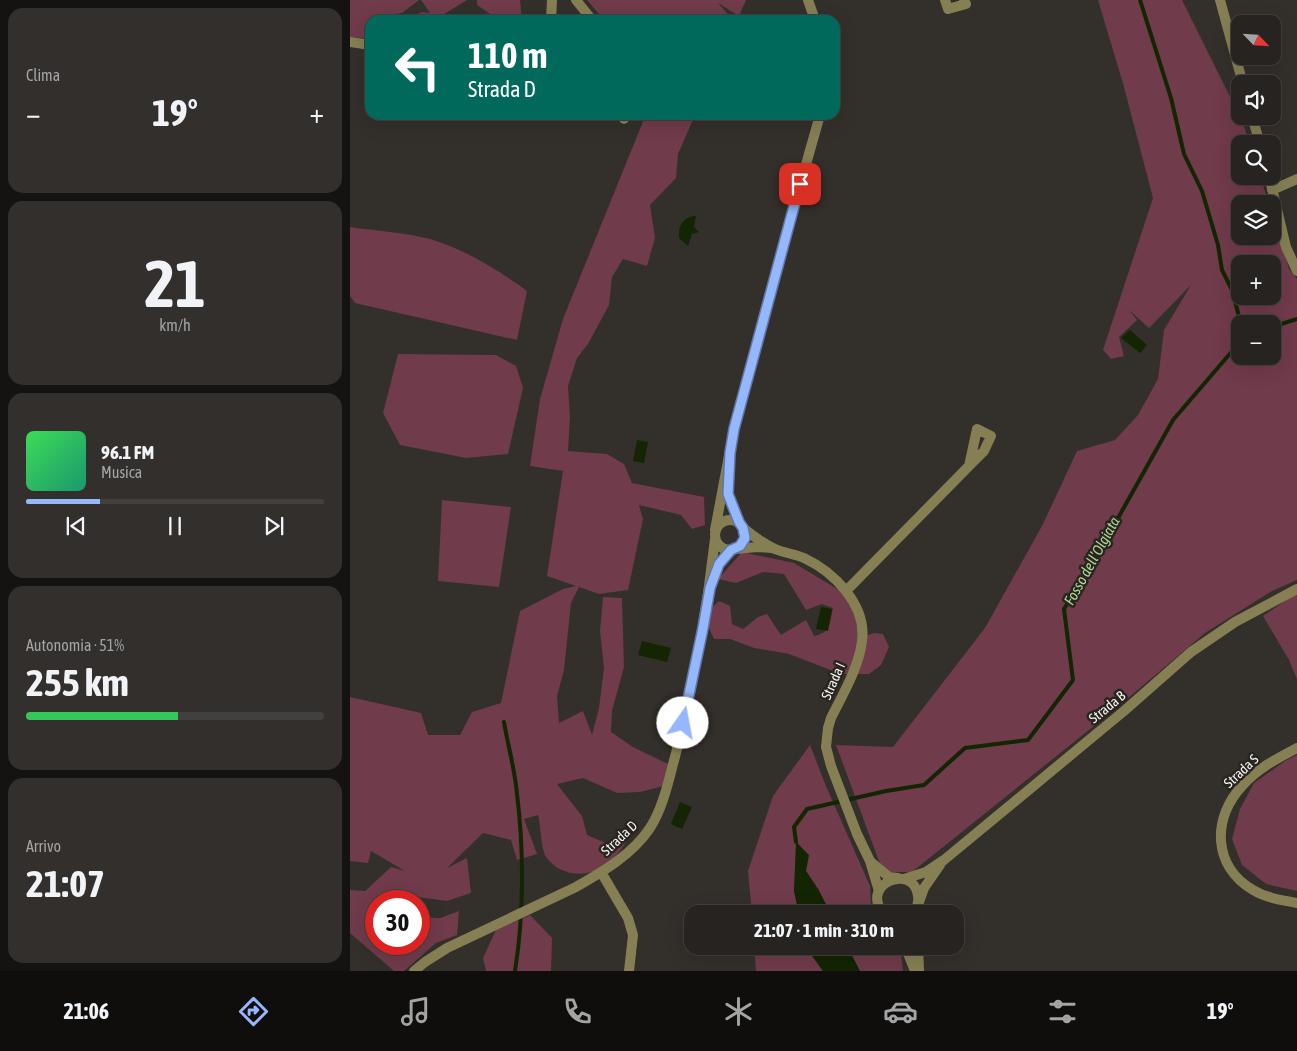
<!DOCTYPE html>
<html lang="it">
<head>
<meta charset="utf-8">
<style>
	body { margin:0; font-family:"Asap Condensed",sans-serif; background:#322f2d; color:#f1f3f6; height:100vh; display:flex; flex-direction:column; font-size:19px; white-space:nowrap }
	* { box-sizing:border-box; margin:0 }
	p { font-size:16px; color:#a4a4a5 }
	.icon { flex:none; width:28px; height:28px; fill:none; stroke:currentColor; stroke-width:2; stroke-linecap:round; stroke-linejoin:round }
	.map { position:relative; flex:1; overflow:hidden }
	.panel { display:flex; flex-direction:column; gap:8px; padding:8px; background:#151312; width:350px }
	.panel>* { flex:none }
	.top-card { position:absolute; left:15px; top:15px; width:475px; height:105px; border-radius:15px; box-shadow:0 5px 20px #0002,0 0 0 1px #42403e; background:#00695c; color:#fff; overflow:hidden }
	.needle { width:32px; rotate:115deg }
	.tools { position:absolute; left:881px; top:15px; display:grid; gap:10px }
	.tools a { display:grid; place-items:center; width:50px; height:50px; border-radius:10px; background:#262320; box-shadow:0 5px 20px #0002,0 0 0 1px #42403e; font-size:25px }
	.speed { position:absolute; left:15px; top:890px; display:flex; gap:10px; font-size:25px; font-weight:700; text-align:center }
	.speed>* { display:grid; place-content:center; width:65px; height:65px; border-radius:50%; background:#262320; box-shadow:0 5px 20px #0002,0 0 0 1px #42403e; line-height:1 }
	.speed .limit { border:8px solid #d22; background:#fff; color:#111 }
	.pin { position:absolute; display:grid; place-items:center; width:42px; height:42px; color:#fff; margin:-21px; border-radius:10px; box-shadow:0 2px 8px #0006 }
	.me { position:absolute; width:55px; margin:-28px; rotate:12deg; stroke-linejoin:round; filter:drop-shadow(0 0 4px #0008) }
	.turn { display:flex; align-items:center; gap:18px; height:105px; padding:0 20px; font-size:22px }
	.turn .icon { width:65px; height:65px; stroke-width:2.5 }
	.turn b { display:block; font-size:35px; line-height:42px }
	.big { font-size:38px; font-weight:700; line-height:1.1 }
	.panel .tile { flex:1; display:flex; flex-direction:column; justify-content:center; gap:8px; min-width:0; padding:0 18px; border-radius:15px; background:#322f2d }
	.panel .dial { align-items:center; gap:0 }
	.dial b { font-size:65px; line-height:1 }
	.song { display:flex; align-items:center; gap:15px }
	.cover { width:60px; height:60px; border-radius:8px; background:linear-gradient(135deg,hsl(130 70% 55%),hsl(160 70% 35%)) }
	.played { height:5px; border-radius:2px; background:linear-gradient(90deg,#94b7fd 25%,#42403e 25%) }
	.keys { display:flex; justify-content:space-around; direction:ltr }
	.heat { display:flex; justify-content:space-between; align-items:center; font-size:28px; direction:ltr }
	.charge { height:8px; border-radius:4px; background:linear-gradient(90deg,#34c759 51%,#42403e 0) }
	.trip { position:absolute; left:334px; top:905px; width:280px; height:50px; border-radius:15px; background:#262320; box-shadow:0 5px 20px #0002,0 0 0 1px #42403e; font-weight:700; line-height:50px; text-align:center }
	.dock { display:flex; height:80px; justify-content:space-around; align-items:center; background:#0f0e0d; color:#a4a4a5 }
	.dock .icon { width:35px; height:35px }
	.dock .selected { color:#94b7fd }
	.dock b { font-size:22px; color:#f1f3f6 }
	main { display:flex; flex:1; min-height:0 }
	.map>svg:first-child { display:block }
	.green { fill:#703b4b; fill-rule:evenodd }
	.water { fill:#132503 }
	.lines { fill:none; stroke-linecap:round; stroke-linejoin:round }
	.stream { stroke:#132503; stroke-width:4 }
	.minor { stroke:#867f54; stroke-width:10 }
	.route-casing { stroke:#6077a4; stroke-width:12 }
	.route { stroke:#94b7fd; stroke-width:9 }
	.labels { text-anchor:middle; stroke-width:5; stroke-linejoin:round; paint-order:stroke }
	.street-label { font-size:14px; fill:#f7f4f0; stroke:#292520 }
	.water-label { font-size:15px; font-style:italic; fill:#aed890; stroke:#292520 }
</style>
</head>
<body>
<main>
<section class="panel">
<div class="tile"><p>Clima</p>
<div class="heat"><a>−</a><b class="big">19°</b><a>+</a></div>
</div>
<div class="tile dial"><b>21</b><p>km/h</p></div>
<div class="tile">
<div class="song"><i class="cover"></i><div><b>96.1 FM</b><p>Musica</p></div></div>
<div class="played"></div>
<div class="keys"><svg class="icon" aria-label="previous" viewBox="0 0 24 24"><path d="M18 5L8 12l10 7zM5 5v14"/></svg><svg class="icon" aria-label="pause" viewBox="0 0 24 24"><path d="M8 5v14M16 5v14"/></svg><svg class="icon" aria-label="next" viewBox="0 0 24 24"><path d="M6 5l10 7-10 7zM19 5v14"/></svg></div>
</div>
<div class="tile"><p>Autonomia · 51%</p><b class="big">255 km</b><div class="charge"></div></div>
<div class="tile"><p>Arrivo</p><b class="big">21:07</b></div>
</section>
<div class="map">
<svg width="947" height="971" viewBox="0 0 947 971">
	<rect width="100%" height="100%" fill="#332f2a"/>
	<path class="green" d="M0,0h69l-17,13 -13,2 3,5h-22v19l-20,-2z
		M71,0h46l-26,16 19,4h-57l19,-8 8,1z
		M127,0h43l2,20h-23l-22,-15z
		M237,0h159l-7,16 -21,-13 15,17h-129z
		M748,0h84l61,123 7,21h-10v32h20l9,28h-29v32h32l1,-20 16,53 8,10v301l-25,11 -67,42 -85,72 -208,167h-29l-47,-127 57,2 92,-119 58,-104 34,-73 38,-11 23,-25 20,-36 6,-49 27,-45 -42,43 -20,-18 8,10 -18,17 5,19 -13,3 -8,-9 50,-152 -29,-111zM890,264h32v32h-32zM890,324h32v32h-32z
		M285,115h60l-17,39 -2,24 -26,27 5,33 -8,28 -24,-7 -11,18 -3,28 -21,39 -11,14 -9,28 2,31 -2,34 39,3 17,10 8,19 72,14 1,28 -13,4 -11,-14 -42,-10 4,14 -15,71 -29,4 -20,-7 -8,16 -7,67 -7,26 2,27 24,-12 9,24 7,-27 5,-40 -4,-37 3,-34 19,1 2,69 -12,44 -1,21 22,15 39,19 -5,19 -27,7 -23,1 -34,-15 -26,6 25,32 5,19 19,8 20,-1c-6,10 -16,22 -27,27 -18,9 -41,5 -53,-12 -5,-8 -5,-31 -8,-42l-14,4 13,35 -20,6 -6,-20 -28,-7 -36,35 20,-10 4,35 -24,8 -60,-8 -8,8h-3v3l-4,5 4,1v34h43v-27l21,1 19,-7 -2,24 -21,8 -32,28h-10l-44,-38v-43l15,1 26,-24 14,4 -34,-20 -3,12 -18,-2v-164l71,16 7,22h32l12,-23 29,-9 19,-92 43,-22 13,-3 -29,-10 16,-105 -33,-5 10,-67 23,-80 81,-200 -9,2z
		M0,227c26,4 54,5 80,12 35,10 68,31 97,52l-10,49 -162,-37 -5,-7z
		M48,354l98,1 20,11 7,22 -15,66 -42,4 -66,-13 -17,-32z
		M92,500l69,7 -12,80 -61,-6z
		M392,552l52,11 45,27 7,5 19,41 9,-3 9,1 6,13 -8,18 -12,9h-28l-52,-20 -35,-6 -24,-9h-16l-5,-11 -1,-17 11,-10 11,5 2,18 11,5 15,-12 9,-3 14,21 25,-15 8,16c18,-4 15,-12 19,-28l-11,-4 -16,6 -22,-36 -21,-2 -27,11 -18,-4z
		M947,593v86l-8,-19 -26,-44z
		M460,745l16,41 44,100 1,20 5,8h-45l-13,-25 -12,-18 -6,-25 -3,-4 -3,49 5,23h-47l-4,-43 25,-75z
		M947,755v136l-31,-7 -24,-19 -10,-26 8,-30 14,-26 31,-22z
		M180,915l22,23 -1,33h-65l-3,-13 13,-28z
		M404,946h51l18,25h-67z
		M497,946h53l3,25h-43z"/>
	<path class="water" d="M346,216l-2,11 5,5 -7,2 -4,12 -9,-8c-1,-13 4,-21 17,-22z
		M780,330l17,15 -7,8 -19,-15z
		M287,440l11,2 -4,21 -11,-2z
		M471,607l11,2 -4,22 -12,-2z
		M292,641l29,7 -4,14 -29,-7z
		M330,802l12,5 -10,22 -11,-5z
		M446,842l13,13 -3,16 12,18 13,25h-32l-5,-23z
		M455,946h42l13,25h-37z"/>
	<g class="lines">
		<path class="stream" d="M790,0l31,98 13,56 18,37 16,54 4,25 10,20 9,34
			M922,327l25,-8
			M154,722c4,24 11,48 13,72 7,56 7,121 -2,177
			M446,842l-2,-15 13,-18 79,-18 38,-6 41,-37 63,-8 45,-60 -9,-71 40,-66 69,-123 67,-78"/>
		<path class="minor" d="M226,0l16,20
			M458,0l7,20
			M595,0l3,9 18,-5 -2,-4
			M870,0l23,84
			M201,20l1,-20
			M0,42l20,3
			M274,115v4
			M902,116l8,28
			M919,176l17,71 11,24
			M922,190l25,-11
			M378,484v10l11,28
			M365 535a15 15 0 1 1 30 0a15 15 0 1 1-30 0Z
			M393,528c10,8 21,16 32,21 9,4 20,5 29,9 30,14 63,47 58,83 -3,26 -19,53 -31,77l-3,10 -2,19 5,19 26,68 13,27 9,30
			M365,530l19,-101 48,-180 38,-134
			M386,549l21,-2 15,1
			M364,575l5,-10 12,-15
			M496,591l123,-125 15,-15 7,-15 -14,-7 -8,37
			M947,748c-19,10 -39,20 -54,37 -31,32 -31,81 10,105 13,8 29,10 44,13
			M521,862l18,15 9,1
			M251,872l27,46 5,17 -4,36
			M554,879l22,-7 18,-12 180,-149 67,-59 44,-30 62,-33
			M569,902l5,-14 16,-23
			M534,914c-26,-30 30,-52 34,-18 1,7 -1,13 -6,18
			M555,946l10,25
			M568,946l1,25
			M64,971l11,-9 22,-14 129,-61c26,-15 56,-32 74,-59 14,-22 19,-50 26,-75 18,-71 31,-142 39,-214"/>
	</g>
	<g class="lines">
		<g class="route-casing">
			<path id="route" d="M333,723l20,-95 7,-40 9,-24 12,-14 9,-4 5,-8 -2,-10 -4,-6 -11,-28 2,-41 4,-24 66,-245"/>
		</g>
		<use href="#route" class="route"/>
	</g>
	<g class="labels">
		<g class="street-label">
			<text transform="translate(483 681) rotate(-66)" y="5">Strada I</text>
			<text transform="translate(757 707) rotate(-39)" y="5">Strada B</text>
			<text transform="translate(891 771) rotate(-43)" y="5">Strada S</text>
			<text transform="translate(269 838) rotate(-43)" y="5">Strada D</text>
		</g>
		<g class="water-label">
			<text transform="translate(742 561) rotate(-61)" y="5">Fosso dell’Olgiata</text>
		</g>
	</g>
</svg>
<div class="tools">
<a><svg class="needle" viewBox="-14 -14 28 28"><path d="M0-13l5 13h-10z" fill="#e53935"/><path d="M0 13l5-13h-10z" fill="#a4a4a5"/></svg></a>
<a><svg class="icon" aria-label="sound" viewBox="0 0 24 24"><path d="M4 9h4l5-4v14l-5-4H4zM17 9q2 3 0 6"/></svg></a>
<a><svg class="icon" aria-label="search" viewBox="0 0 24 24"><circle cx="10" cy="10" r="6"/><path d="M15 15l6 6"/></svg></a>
<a><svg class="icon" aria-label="layers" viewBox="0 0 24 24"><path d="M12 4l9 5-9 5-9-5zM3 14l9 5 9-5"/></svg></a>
<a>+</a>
<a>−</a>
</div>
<div class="speed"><div class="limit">30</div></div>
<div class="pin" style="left:450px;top:184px;background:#d93025"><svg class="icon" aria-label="arrive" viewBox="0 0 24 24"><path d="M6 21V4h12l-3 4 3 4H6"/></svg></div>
<svg class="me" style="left:333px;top:723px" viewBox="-20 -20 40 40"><circle r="19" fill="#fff"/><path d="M0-13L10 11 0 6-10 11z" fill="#94b7fd"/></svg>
<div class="trip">21:07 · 1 min · 310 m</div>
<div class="top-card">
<div class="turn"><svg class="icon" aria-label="left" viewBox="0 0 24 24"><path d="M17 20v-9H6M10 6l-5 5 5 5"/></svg><div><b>110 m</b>Strada D</div></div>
</div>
</div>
</main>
<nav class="dock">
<b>21:06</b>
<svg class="icon selected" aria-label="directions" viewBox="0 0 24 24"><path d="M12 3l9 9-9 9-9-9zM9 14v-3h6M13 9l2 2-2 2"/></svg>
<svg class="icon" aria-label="music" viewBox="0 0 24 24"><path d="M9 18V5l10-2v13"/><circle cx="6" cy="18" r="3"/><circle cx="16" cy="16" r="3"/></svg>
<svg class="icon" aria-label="phone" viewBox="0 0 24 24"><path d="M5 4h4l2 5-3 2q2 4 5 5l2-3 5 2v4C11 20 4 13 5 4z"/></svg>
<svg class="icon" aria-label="climate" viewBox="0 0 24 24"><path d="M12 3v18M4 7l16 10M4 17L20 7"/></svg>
<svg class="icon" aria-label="car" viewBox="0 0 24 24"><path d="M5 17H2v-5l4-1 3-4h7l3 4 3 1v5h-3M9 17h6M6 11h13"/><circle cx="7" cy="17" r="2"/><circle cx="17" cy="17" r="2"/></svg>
<svg class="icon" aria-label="filters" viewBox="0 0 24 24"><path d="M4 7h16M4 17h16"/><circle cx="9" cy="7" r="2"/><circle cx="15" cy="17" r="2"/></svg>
<b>19°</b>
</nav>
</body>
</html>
